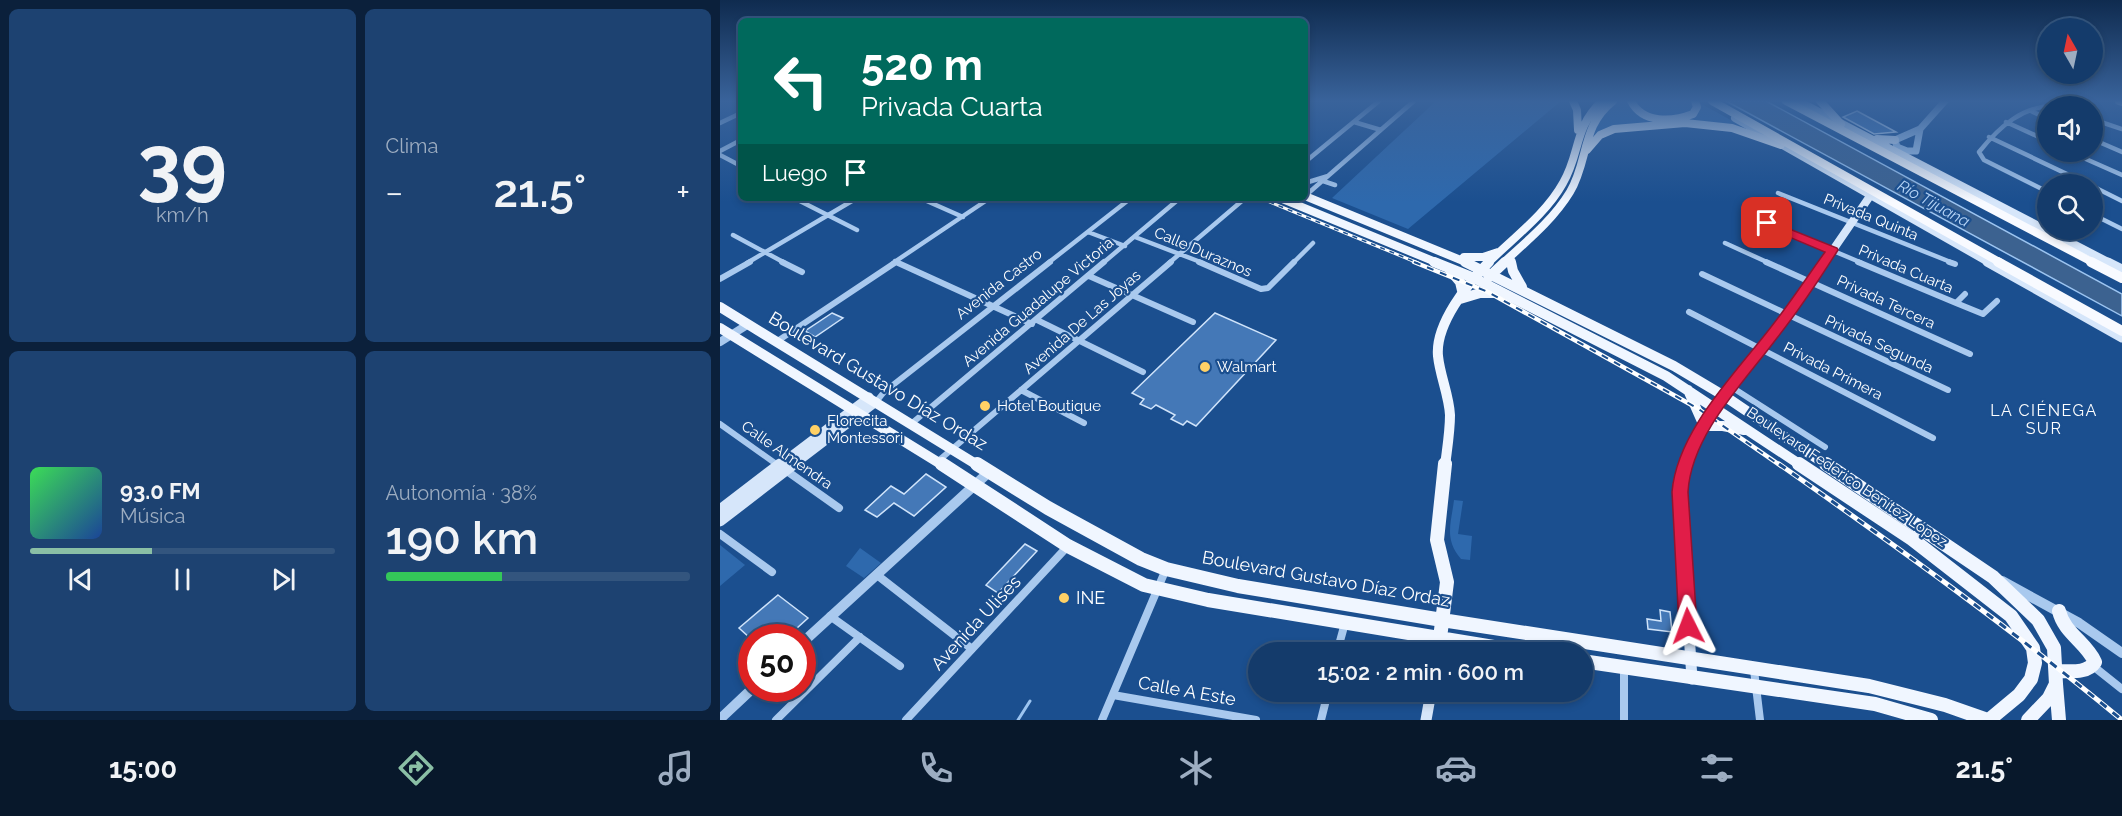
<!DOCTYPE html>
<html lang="es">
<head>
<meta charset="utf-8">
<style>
	body { margin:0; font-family:Raleway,sans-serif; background:#1d4271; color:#f1f3f6; height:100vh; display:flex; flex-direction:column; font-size:22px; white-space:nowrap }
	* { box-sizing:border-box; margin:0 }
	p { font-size:20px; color:#9dadc1 }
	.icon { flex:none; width:33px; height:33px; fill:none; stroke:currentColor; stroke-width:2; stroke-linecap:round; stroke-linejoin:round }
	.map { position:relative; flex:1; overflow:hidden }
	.details { display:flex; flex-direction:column; gap:9px; padding:9px; background:#0b203b; width:720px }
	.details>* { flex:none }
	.banner { position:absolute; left:18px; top:18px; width:570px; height:183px; border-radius:9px; box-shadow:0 3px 9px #0003,0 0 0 2px #33557e; background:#00695c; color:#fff; overflow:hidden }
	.needle { width:39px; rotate:351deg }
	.tools { position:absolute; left:1317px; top:18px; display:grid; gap:12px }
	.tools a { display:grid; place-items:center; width:66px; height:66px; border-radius:50%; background:#143b6b; box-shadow:0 3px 9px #0003,0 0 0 2px #33557e; font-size:30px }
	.speed { position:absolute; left:18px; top:624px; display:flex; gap:12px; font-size:30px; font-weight:700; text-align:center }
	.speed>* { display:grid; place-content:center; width:78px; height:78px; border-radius:50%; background:#143b6b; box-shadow:0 3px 9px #0003,0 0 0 2px #33557e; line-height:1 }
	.speed .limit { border:9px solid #d22; background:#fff; color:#111 }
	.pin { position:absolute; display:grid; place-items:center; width:51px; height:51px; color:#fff; margin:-26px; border-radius:12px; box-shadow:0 3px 9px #0006 }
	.me { position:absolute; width:66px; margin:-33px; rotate:357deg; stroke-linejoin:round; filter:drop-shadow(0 0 4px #0008) }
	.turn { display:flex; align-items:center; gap:21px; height:126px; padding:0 24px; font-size:27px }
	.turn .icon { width:78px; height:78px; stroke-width:2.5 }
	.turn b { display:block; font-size:42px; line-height:51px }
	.then { display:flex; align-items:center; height:57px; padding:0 24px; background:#0003; gap:12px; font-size:22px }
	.big { font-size:45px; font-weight:600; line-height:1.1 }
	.details .tile { flex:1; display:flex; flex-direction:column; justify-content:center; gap:9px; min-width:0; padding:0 21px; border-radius:9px; background:#1d4271 }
	.details .dial { align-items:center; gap:0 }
	.dial b { font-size:78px; line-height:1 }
	.song { display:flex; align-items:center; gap:18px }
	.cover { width:72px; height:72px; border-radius:9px; background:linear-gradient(135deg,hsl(130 70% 55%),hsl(220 70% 35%)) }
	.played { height:6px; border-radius:3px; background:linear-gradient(90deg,#8abfa5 40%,#33557e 40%) }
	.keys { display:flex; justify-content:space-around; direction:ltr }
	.heat { display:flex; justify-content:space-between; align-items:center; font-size:33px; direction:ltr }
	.charge { height:9px; border-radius:4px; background:linear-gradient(90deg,#34c759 38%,#33557e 0) }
	.details .tiles { flex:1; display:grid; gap:9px; grid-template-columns:repeat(2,1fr) }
	.trip { position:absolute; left:528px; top:642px; width:345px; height:60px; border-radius:30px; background:#143b6b; box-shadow:0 3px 9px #0003,0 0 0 2px #33557e; font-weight:600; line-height:60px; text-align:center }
	.tab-bar { display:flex; height:96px; justify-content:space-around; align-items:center; background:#08182b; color:#9dadc1 }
	.tab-bar .icon { width:42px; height:42px }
	.tab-bar .on { color:#8abfa5 }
	.tab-bar b { font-size:27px; color:#f1f3f6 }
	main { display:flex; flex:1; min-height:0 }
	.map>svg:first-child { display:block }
	.green { fill:#2e69ad }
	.water { fill:#3c6290; stroke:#9cc4f0; stroke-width:1.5 }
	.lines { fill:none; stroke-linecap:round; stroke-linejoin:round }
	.stream { stroke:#9cc4f0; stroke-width:3 }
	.building { fill:#4478b7; stroke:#cfe3fa; stroke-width:1.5 }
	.minor-far2 { stroke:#a9c9ee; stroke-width:4.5 }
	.minor-far1 { stroke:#a9c9ee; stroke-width:6 }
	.minor { stroke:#a9c9ee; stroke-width:8 }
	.tertiary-far2 { stroke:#a9c9ee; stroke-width:7 }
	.tertiary-far1 { stroke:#a9c9ee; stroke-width:8 }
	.tertiary { stroke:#a9c9ee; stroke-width:10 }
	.secondary-far2 { stroke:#d6e6fa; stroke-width:8 }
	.secondary-far1 { stroke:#d6e6fa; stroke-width:9 }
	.secondary { stroke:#d6e6fa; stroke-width:11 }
	.primary-far2 { stroke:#f0f6ff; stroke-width:8 }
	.primary-far1 { stroke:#f0f6ff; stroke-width:10 }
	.primary { stroke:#f0f6ff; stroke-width:14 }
	.trunk-far1 { stroke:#f8faff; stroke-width:8 }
	.trunk { stroke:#f8faff; stroke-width:10 }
	.rail-far2-casing { stroke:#fff; stroke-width:3 }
	.rail-far1-casing { stroke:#fff; stroke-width:4.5 }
	.rail-casing { stroke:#fff; stroke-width:5 }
	.rail-far2 { stroke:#1b4f8f; stroke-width:1.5; stroke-dasharray:5; stroke-linecap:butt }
	.rail-far1 { stroke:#1b4f8f; stroke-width:2; stroke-dasharray:7; stroke-linecap:butt }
	.rail { stroke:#1b4f8f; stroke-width:3; stroke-dasharray:8; stroke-linecap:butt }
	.route { fill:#e11d48; stroke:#92132f; stroke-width:1.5 }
	.poi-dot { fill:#ffd166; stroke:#1b4f8f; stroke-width:2 }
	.labels { text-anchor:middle; stroke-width:4.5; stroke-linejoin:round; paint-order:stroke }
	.street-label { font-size:15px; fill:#fff; stroke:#1b4f8f }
	.poi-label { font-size:15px; fill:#fff; stroke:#1b4f8f; text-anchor:start }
	.water-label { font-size:16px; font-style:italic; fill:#b5d3f5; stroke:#1b4f8f }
	.neighbourhood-label { font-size:16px; letter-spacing:1.5px; fill:#fff; stroke:#1b4f8f }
	.near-street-label { font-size:18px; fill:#fff; stroke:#1b4f8f }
	.near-poi-label { font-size:18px; fill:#fff; stroke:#1b4f8f; text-anchor:start }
</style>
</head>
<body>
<main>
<section class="details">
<div class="tiles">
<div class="tile dial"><b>39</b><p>km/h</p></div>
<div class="tile"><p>Clima</p>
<div class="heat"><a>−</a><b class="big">21.5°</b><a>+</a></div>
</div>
<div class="tile">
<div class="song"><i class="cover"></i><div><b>93.0 FM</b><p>Música</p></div></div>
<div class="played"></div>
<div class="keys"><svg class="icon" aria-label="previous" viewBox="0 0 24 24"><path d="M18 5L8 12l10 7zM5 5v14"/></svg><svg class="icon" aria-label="pause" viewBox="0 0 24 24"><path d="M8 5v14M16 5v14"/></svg><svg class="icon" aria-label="next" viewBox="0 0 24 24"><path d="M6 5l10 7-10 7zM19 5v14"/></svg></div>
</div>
<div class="tile"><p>Autonomía · 38%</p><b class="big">190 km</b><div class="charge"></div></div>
</div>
</section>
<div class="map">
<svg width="1402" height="720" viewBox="0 0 1402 720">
	<rect width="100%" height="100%" fill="#1b4f8f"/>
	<path class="green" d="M716,101h125l-153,128 -76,-31z
		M899,101h77l53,29 -22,-6 -97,1 -41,19c7,-19 12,-33 30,-43z
		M734,500l9,1 -5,33 14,2 -2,24 -9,-1c-17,-20 -10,-35 -7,-59z
		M0,545l25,20 -25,21z
		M140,548l21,15 -17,15 -18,-12z"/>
	<path class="water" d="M1006,101h40l356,193v22z"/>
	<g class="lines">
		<path class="stream" d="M298,720l12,-19"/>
	</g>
	<path class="building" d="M1137,111l39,21 -22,2 -31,-17z
		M112,313l11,5 -28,19 -10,-6z
		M495,313l61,27 -80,86 -9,-5 -4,4 -12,-6 4,-4 -19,-10 -5,4 -11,-5 4,-5 -12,-6z
		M206,474l20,13 -32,29 -20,-13 -17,14 -12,-7 26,-24 13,8z
		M305,544l12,7 -39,42 -12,-8z
		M58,595l30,23 -22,20h-36l-11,-10z
		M940,610l10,2 2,20 -24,-3 -1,-10 14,2z"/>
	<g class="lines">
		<path class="minor-far2" d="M1311,111l17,8
			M1372,119l30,10
			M634,122l27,8
			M1286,122l42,19
			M0,123l21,-10
			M1269,137l99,47
			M1372,139l30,13
			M0,151l21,-11
			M1350,152l52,23
			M0,155l21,11
			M585,162l74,-61
			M603,181l12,4
			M585,183l23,-7
			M1372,186l30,15
			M1328,192l-64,-32 -5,-8c20,-25 44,-47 77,-46
			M1058,193l175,70
			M585,196l109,-95
			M74,198l63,32
			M200,198l43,19
			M1372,214l30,15
			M1047,223l95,40
			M368,232l37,14
			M13,235l52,28
			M415,237l68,26
			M1005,243l44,20
			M175,261l4,2
			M27,263l110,-65
			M173,263l97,-65
			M328,263l83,-65
			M383,263l77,-65
			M449,263l74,-63
			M573,263l20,-20"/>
		<path class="minor-far1" d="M62,262l20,10
			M176,262l136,62
			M479,262l62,27 7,-1 26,-26
			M1046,262l204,92
			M1138,262l98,41 9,-9
			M1229,262l6,2
			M982,274l246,116
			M369,276l104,46
			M0,279l30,-17
			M1236,303l27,11 14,-13
			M969,312l244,126
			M317,320l106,52
			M56,342l120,-80
			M1013,388l92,59
			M301,390l63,33
			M156,402l8,-10 166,-130
			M0,424l59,42
			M191,424l193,-162
			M217,462l234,-200"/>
		<path class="minor" d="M57,464l62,44
			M0,534l52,38
			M157,575l95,74
			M110,616l70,50
			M617,652l8,-29
			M1373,666l29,23
			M904,668v52
			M1034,670l6,50
			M393,695l143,25
			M56,720l84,-83
			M186,720l161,-173
			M382,720l64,-151
			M601,720l7,-28"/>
		<path class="tertiary-far2" d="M1200,129l-4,22h-9l-10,-4 -2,-7z
			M1200,129l25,-28"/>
		<path class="tertiary-far1" d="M0,342l27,-17"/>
		<path class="tertiary" d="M1282,581l77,42 43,30
			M82,643l187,-171
			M0,719l33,-31"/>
		<path class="secondary-far2" d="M1078,101l312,162
			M1399,101l3,1
			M1015,118l255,145
			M1157,139l18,1
			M1104,263l46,-67"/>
		<path class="secondary-far1" d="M1267,262l135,76
			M1388,262l14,7
			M58,466l91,-69
			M72,466l84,-64
			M964,466c15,-39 43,-71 68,-104 25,-33 49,-66 73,-100"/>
		<path class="secondary" d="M965,464l-4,10 -1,18 12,187
			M0,510l60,-46
			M0,521l74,-57
			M717,652l3,-14
			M706,720l5,-28"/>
		<path class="primary-far2" d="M853,101l4,9 1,20
			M911,101c12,23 41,21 62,13l4,-7 -2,-6
			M1100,101l21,23
			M867,150l13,-15 14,-6 71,-6 47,5 49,17
			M585,196l163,67
			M560,198l158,65
			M744,257h19l15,-5
			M790,257l1,6
			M768,263c25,-25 58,-49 75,-80 18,-31 10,-54 39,-82
			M783,263c24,-22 50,-43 67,-71 19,-32 11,-66 43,-91"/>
		<path class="primary-far1" d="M714,262l40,16 192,98 136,90
			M745,262l209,104 52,31 102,69
			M791,262l2,9 9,16
			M729,269l11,13 3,13
			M769,277l16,-15
			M740,299l20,-6h20
			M0,307l259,159
			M0,328l224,138
			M968,390l16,36h19l21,4
			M725,466c2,-17 5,-34 5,-51 -1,-20 -10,-39 -12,-59 -3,-32 30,-73 51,-94"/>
		<path class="primary" d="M222,464l126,82 76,39 64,15 316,52
			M257,464l71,44 93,51 25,10 72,17 204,34 427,66 76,19 43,15
			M1079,464l113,75 99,77 22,32 2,15 -4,16 -12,16 -30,25
			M1106,464l167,113 45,43 16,28 2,36 -7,14 -21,22
			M720,638l7,-56 -10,-42 8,-76
			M862,661l293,43 56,16
			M1337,671c13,0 30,3 38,-9 -9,-20 -31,-29 -36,-51
			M1336,684l3,36"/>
		<path class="trunk-far1" d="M992,101l289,162
			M1066,101l308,162"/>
		<path class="trunk" d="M1278,262l124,69
			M1371,262l31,16"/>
		<g class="rail-far2-casing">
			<path id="rail-far2" d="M540,198l158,65"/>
		</g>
		<g class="rail-far1-casing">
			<path id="rail-far1" d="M694,262l74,30 209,116 84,58"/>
		</g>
		<g class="rail-casing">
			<path id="rail" d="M1059,464c117,82 233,165 343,256"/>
		</g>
		<use href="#rail-far2" class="rail-far2"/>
		<use href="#rail-far1" class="rail-far1"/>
		<use href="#rail" class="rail"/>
	</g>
	<linearGradient id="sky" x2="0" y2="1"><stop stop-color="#0f2b4f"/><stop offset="0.5" stop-color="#39639b"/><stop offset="1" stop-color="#39639b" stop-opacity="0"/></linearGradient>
	<rect width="1402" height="202" fill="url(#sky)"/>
	<path class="route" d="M1047,220l70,28 1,2c-19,30 -39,60 -61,88 -33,44 -86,97 -89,154l9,134 -2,6 -7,2 -6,-2 -3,-6 -7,-134c5,-61 63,-118 99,-165 19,-24 36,-50 54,-75l-62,-26 -1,-3z"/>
	<g class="poi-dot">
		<circle cx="485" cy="367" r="6"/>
		<circle cx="265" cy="406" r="6"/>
		<circle cx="95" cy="430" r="6"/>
		<circle cx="344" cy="598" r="6"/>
	</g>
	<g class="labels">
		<g class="street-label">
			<text transform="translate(1151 217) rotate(22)" y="5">Privada Quinta</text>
			<text transform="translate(483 252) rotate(23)" y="5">Calle Duraznos</text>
			<text transform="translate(1186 269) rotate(23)" y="5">Privada Cuarta</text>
			<text transform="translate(279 284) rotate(-38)" y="5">Avenida Castro</text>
			<text transform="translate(318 302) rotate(-40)" y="5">Avenida Guadalupe Victoria</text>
			<text transform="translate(1166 302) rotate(25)" y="5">Privada Tercera</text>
			<text transform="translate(362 322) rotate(-41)" y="5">Avenida De Las Joyas</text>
			<text transform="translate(1159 344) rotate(25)" y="5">Privada Segunda</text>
			<text transform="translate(1113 371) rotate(27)" y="5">Privada Primera</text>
			<text transform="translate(67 455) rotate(35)" y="5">Calle Almendra</text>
			<text transform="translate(1127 477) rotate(34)" y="5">Boulevard Federico Benítez López</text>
		</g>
		<g class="poi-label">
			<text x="497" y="372">Walmart</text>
			<text x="277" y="411">Hotel Boutique</text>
			<text x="107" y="426">Florecita<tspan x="107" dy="17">Montessori</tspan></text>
		</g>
		<g class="water-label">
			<text transform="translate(1214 203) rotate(29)" y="6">Río Tijuana</text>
		</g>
		<g class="neighbourhood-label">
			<text x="1324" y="416">LA CIÉNEGA<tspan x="1324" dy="18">SUR</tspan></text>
		</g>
		<g class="near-street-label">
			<text transform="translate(158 381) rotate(31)" y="6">Boulevard Gustavo Díaz Ordaz</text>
			<text transform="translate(606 579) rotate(10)" y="6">Boulevard Gustavo Díaz Ordaz</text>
			<text transform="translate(256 623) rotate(-47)" y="6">Avenida Ulises</text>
			<text transform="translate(467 691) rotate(10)" y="6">Calle A Este</text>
		</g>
		<g class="near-poi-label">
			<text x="356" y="604">INE</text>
		</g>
	</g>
</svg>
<div class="tools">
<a><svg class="needle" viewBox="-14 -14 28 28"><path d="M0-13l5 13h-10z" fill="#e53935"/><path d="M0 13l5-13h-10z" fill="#9dadc1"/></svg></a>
<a><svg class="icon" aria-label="sound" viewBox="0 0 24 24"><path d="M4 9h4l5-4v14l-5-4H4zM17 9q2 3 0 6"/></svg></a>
<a><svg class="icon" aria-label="search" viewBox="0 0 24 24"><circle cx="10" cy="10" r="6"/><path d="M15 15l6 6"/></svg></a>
</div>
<div class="speed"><div class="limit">50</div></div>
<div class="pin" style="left:1047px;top:223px;background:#d93025"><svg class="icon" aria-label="arrive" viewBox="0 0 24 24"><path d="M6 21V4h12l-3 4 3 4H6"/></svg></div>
<svg class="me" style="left:968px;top:626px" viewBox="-20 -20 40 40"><path d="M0-17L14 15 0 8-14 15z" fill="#e11d48" stroke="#fff" stroke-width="4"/></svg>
<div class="trip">15:02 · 2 min · 600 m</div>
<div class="banner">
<div class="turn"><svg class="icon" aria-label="left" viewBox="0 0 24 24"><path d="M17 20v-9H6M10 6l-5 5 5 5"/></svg><div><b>520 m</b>Privada Cuarta</div></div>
<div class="then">Luego<svg class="icon" aria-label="arrive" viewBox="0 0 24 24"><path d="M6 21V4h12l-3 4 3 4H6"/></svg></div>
</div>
</div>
</main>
<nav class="tab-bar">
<b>15:00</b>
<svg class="icon on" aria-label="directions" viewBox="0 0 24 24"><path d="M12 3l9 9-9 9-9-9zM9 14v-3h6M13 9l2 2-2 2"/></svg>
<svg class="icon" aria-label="music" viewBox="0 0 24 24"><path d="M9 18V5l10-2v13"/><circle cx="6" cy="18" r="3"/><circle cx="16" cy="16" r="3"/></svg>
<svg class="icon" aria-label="phone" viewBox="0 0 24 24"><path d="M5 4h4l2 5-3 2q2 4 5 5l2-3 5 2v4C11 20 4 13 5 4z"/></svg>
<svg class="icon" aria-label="climate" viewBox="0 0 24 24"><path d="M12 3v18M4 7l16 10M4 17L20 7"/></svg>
<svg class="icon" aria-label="car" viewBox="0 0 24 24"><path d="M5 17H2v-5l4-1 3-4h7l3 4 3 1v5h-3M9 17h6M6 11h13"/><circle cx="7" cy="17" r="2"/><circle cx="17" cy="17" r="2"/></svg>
<svg class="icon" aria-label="filters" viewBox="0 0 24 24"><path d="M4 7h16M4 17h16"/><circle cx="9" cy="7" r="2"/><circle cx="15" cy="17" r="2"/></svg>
<b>21.5°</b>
</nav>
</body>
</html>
